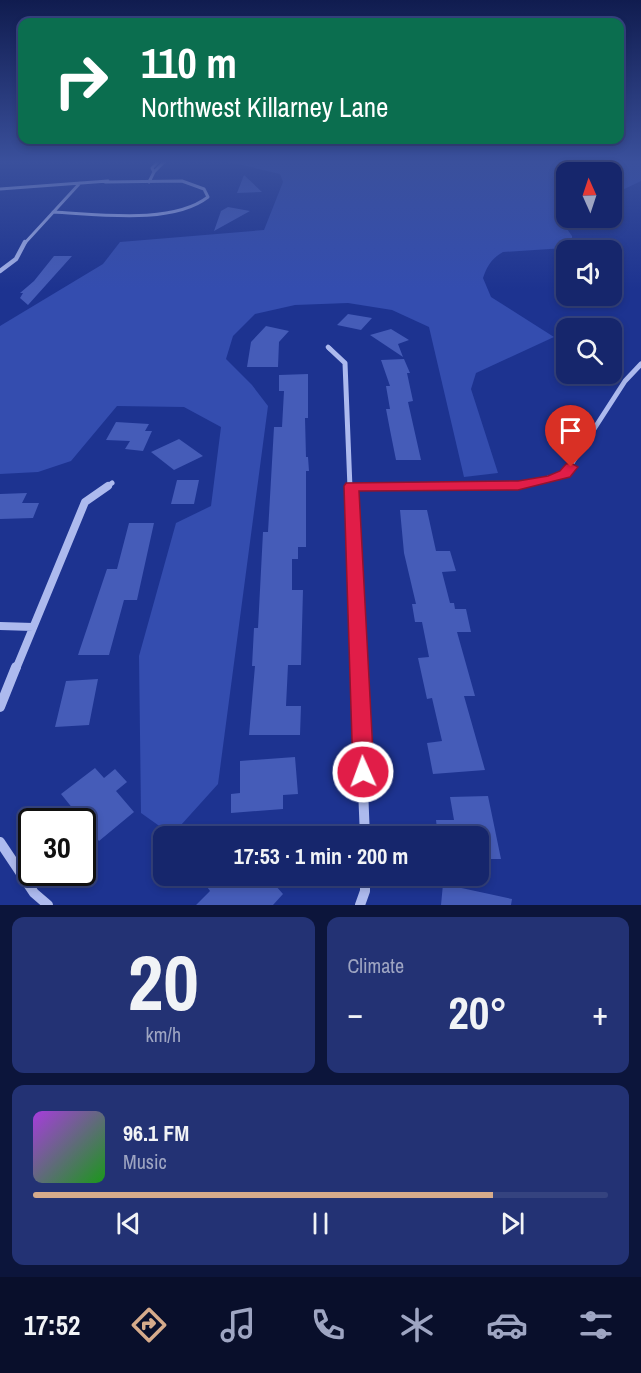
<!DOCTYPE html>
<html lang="en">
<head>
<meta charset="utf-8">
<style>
	body { margin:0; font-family:"Archivo Narrow",sans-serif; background:#233274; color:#f1f3f6; height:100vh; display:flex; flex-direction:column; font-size:22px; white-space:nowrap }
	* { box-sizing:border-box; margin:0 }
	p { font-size:20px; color:#9ea5c2 }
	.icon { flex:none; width:33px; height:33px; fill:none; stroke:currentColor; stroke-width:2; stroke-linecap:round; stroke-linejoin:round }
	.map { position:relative; height:905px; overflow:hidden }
	.panel { display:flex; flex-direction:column; gap:12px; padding:12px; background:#0c153b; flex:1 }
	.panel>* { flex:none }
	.top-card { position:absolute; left:18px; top:18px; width:606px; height:126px; border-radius:12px; box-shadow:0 3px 9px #0003,0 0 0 2px #35437f; background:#0b6e4f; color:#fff; overflow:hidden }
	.needle { width:39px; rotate:357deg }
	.fabs { position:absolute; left:556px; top:162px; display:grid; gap:12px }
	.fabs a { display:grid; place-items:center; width:66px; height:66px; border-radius:12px; background:#16266c; box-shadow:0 3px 9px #0003,0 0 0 2px #35437f; font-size:30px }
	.speed { position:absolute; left:18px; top:808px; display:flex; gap:12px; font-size:30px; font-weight:700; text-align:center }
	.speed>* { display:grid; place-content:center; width:78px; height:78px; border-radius:50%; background:#16266c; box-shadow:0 3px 9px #0003,0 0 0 2px #35437f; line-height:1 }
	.speed .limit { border:3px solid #111; border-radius:9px; background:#fff; color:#111 }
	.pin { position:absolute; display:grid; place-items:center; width:51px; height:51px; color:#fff; margin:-62px -26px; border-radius:50% 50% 50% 0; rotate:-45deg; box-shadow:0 0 6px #0007 }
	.pin .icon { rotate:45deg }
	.me { position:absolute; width:66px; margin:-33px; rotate:358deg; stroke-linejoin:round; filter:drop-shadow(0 0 4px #0008) }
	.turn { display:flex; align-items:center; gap:21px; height:126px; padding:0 24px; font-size:27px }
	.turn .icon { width:78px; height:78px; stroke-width:2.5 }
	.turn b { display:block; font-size:42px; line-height:51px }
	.big { font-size:45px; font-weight:700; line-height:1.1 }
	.panel .card { flex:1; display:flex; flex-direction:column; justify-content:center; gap:9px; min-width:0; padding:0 21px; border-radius:12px; background:#233274 }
	.panel .dial { align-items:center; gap:0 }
	.dial b { font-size:78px; line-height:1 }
	.song { display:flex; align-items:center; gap:18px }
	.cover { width:72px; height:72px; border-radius:9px; background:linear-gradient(135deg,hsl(280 70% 55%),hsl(120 70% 35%)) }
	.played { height:6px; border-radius:3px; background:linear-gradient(90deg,#d6ab8b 80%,#35437f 80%) }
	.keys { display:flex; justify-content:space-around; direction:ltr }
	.heat { display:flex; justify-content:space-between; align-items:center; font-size:33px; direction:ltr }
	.panel .tiles { flex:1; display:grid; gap:12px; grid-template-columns:1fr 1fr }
	.card:last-child { grid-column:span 2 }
	.trip { position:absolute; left:153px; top:826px; width:336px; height:60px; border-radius:12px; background:#16266c; box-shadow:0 3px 9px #0003,0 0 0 2px #35437f; font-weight:700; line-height:60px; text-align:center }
	.menu { display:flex; height:96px; justify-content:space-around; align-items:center; background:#090f2b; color:#9ea5c2 }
	.menu .icon { width:42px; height:42px }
	.menu .current { color:#d6ab8b }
	.menu b { font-size:27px; color:#f1f3f6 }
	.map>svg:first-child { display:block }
	.green { fill:#344daf }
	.building { fill:#455cb8 }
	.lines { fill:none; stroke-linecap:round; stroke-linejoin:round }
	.minor-far4 { stroke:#adbaee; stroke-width:3 }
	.minor-far3 { stroke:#adbaee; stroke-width:4.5 }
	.minor-far2 { stroke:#adbaee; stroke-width:5 }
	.minor-far1 { stroke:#adbaee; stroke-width:8 }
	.minor { stroke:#adbaee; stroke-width:10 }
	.route { fill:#e11d48; stroke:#92132f; stroke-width:1.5 }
</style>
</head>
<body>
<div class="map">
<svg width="641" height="905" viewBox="0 0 641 905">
	<rect width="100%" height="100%" fill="#1d3390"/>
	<path class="green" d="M229,162h412v19l-29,14v-23h-45v46h4l-3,1 -1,10 5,7v9l-7,3 -62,4c-11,6 -16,14 -20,26l8,19 63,40 -78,36 -5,16 27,84 -34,4 -35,-150 -37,-17 -44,-7 -53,2 -40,9 -22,22 -7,23 26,26 16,21 -50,378 -46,51 -31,-22 -2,-157 37,-133 35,-17 10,-79 -37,-20 -67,-1 -46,55 -33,11 -38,2v-148l103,-62 17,-22 144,-12 19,-48 -3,-8z"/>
	<path class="building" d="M244,175l18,17 -25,1z
		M228,207l22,4 -36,20 7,-20z
		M54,256h18l-44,49 -8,-7 3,-5h-3l14,-12z
		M348,314l24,4 -11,12 -24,-5z
		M266,326l23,5 -10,11 -1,25h-31l4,-25z
		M391,329l18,11 -11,4 5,13 -33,-22z
		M404,359l6,14h-3l6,28 -5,1 13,58h-25l-6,-30 -4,-21h4l-4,-23h4l-9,-26z
		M308,374v44h-3l1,39h2l1,14h-3v76h-8v12h-6v31h11l-2,75h-13l-2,41h15l-1,29h-51l6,-69h-3l2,-38h4l5,-96h5l6,-105h8l2,-36h-5v-16z
		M116,422l33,2 -4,7h7l-9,20 -18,-2 5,-8 -24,-1z
		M179,439l24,17 -29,14 -23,-18z
		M177,480h22l-5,24h-23z
		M27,493l-5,10h17l-6,15 -33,1v-25z
		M400,510h27l9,41h14l6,20 -14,1 8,31h4l1,6h11l5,23h-14l18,64h-11l21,74 -52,4 -6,-31 15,-2 -10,-43 -5,1 -9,-41 11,-1 -7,-35h-7l-3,-18h4l-12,-51z
		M129,523h25l-17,77h-13l-15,55h-31l29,-86h10z
		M98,679l-9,46 -34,2 11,-46z
		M295,757l3,37 -15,1v14l-52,4v-19l9,-1v-32z
		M95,768l9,10 11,-9 12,13 -11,9 18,21 -35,29 -38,-47z
		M488,796l13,63h-23v-22h-40l-2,-17h18l-4,-23z
		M213,876h54l16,18 -10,11h-77l14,-14 -5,-7z
		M443,884l69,15 -1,6h-70z"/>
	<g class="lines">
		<path class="minor-far4" d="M154,172l10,-10
			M149,182l5,-10 -2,-4 6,-6
			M0,189l108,-8
			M53,212c44,2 119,13 155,-15l-4,-8 -22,-8 -77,1
			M24,244l56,-61"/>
		<path class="minor-far3" d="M0,271l16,-12 9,-17
			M328,347l2,2"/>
		<path class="minor-far2" d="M329,348l16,15 5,125
			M351,486h167l47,-12 60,-93 16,-17
			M105,488l7,-5"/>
		<path class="minor-far1" d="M350,486l8,183
			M0,626l33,1
			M16,669l69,-167 23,-16"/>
		<path class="minor" d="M358,667l7,170
			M0,707l16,-40
			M0,842l34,51 14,12
			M360,905l5,-14v-15"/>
	</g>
	<linearGradient id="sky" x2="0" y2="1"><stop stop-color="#101c4f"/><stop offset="0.56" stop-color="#3a509c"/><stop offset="1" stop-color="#3a509c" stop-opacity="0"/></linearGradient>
	<rect width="641" height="289" fill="url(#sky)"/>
	<path class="route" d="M571,463l7,4 -8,10 -52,13 -159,1 15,281 -3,7 -8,3 -7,-3 -3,-7 -9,-286 2,-3 172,-2 30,-5 12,-5 6,-7z"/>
</svg>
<div class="fabs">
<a><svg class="needle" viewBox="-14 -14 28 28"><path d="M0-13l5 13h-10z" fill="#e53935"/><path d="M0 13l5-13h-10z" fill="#9ea5c2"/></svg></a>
<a><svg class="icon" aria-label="sound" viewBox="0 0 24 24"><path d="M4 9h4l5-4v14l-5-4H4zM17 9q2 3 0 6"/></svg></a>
<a><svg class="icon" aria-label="search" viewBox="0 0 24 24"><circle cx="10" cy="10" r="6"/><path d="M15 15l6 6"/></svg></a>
</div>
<div class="speed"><div class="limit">30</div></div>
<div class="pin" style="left:571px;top:467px;background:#d93025"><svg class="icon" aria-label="arrive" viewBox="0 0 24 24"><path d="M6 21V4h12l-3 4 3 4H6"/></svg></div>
<svg class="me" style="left:363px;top:772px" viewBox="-20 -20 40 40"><circle r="17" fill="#e11d48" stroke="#fff" stroke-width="3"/><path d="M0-11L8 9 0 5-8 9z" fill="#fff"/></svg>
<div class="trip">17:53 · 1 min · 200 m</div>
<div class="top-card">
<div class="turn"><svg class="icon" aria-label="right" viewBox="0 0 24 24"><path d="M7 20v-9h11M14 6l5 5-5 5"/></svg><div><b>110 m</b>Northwest Killarney Lane</div></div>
</div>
</div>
<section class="panel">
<div class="tiles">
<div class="card dial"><b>20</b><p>km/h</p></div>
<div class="card"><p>Climate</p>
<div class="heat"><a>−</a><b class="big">20°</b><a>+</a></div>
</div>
<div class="card">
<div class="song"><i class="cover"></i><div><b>96.1 FM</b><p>Music</p></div></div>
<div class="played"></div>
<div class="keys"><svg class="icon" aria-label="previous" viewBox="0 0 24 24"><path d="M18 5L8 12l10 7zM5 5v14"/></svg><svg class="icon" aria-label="pause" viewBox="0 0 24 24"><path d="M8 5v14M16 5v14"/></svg><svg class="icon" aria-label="next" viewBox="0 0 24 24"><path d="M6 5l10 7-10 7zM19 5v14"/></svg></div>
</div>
</div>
</section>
<nav class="menu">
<b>17:52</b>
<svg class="icon current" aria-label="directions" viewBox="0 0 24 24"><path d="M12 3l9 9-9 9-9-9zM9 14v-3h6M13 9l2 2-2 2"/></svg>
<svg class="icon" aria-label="music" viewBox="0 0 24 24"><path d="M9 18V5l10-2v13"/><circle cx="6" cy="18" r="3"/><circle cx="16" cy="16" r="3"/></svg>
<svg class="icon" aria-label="phone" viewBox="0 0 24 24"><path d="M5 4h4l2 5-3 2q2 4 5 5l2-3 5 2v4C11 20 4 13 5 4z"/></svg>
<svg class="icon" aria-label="climate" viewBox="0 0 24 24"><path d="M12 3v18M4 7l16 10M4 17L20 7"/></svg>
<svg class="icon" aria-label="car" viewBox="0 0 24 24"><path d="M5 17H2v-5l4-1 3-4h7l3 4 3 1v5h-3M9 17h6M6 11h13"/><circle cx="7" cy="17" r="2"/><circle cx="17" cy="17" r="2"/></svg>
<svg class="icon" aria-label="filters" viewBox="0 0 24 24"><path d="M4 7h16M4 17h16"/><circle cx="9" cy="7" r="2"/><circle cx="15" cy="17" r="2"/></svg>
</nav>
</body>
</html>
